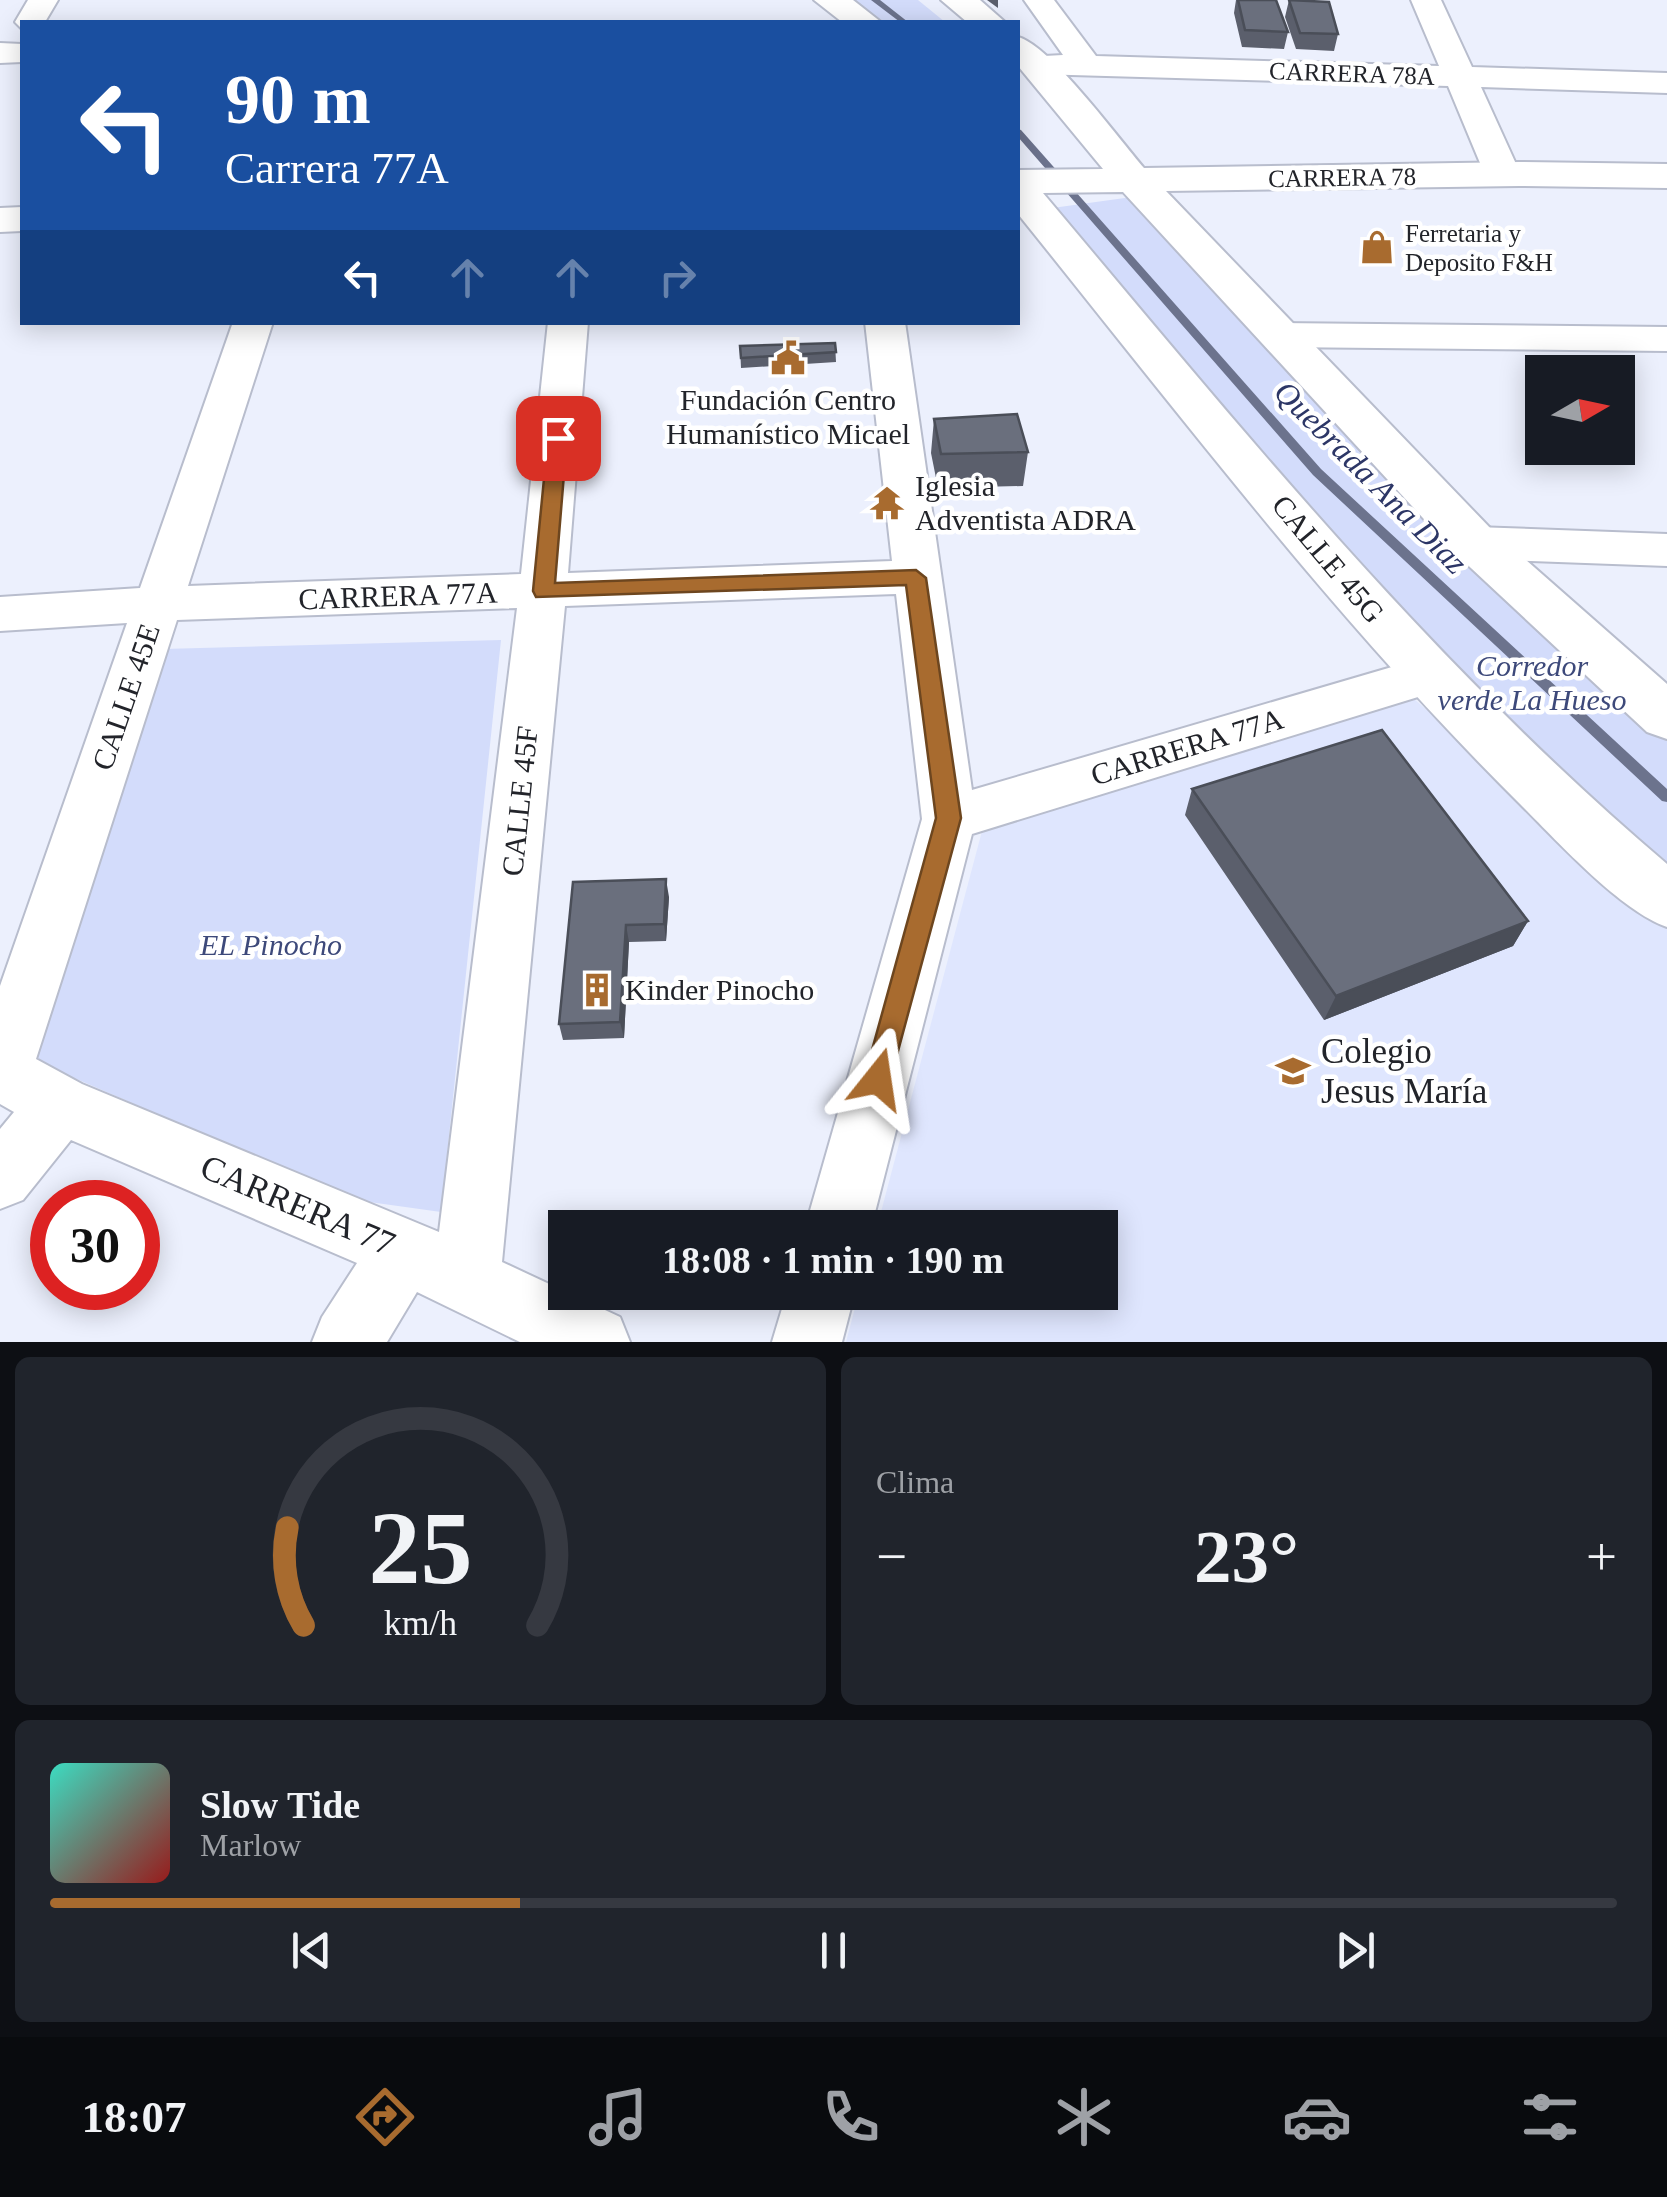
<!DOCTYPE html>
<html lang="es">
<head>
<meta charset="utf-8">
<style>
	body { margin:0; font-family:Georgia,serif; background:#20242c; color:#f1f3f6; height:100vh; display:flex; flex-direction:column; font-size:38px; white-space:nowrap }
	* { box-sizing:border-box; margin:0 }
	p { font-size:32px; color:#9ea1a6 }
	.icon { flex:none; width:55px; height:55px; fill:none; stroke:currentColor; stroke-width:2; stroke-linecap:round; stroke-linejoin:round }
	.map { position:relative; height:1342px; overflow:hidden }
	.side { display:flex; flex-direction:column; gap:15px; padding:15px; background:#0d0f14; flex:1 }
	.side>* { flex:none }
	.hud { position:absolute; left:20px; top:20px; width:1000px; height:305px; border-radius:0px; box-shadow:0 5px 25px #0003; background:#1a4fa0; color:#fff; overflow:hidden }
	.needle { width:65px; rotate:81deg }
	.fabs { position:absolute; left:1525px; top:355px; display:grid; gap:20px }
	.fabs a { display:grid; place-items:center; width:110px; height:110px; border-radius:0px; background:#171b24; box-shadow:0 5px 25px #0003; font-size:50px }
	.speed { position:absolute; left:30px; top:1180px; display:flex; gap:20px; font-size:50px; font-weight:700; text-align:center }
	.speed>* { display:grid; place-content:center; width:130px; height:130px; border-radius:50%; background:#171b24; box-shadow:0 5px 25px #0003; line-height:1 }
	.speed .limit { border:15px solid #d22; background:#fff; color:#111 }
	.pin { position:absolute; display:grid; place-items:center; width:85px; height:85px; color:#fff; margin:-42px; border-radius:20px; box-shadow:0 5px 15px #0006 }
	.me { position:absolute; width:110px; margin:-55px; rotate:15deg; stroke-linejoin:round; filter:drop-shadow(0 0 8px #0008) }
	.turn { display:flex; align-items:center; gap:35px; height:210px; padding:0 40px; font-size:45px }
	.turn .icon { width:130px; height:130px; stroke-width:2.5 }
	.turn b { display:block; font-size:70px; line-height:85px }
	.lanes { display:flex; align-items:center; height:95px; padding:0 40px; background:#0003; justify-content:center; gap:50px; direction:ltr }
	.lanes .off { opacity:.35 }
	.big { font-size:75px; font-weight:600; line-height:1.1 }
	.side .widget { flex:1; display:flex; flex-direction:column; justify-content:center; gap:15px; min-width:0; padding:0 35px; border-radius:15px; background:#20242c }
	.side .dial { align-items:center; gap:0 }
	.dial svg { height:260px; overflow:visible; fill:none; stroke:#363941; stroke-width:7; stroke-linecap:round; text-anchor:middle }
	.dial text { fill:#f1f3f6; stroke:none }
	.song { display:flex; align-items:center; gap:30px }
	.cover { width:120px; height:120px; border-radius:15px; background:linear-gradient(135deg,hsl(170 70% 55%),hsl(0 70% 35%)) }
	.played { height:10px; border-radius:5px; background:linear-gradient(90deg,#a86b2f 30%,#363941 30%) }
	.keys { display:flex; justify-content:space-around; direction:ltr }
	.heat { display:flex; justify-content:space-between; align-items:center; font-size:55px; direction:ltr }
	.side .tiles { flex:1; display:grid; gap:15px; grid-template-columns:1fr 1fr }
	.widget:last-child { grid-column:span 2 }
	.trip { position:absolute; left:548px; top:1210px; width:570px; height:100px; border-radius:0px; background:#171b24; box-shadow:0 5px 25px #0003; font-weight:600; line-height:100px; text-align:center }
	.dock { display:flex; height:160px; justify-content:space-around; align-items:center; background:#090b0e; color:#9ea1a6 }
	.dock .icon { width:70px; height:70px }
	.dock .selected { color:#a86b2f }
	.dock b { font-size:45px; color:#f1f3f6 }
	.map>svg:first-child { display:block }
	.built { fill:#dfe6fe }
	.green { fill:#d3dcfb }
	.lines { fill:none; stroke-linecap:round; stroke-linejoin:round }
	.stream { fill:#6c738d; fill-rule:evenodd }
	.minor-casing { stroke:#b8bdcd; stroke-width:4 }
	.tertiary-casing { stroke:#b8bdcd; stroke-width:4 }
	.minor { fill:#fff; fill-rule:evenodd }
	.tertiary { fill:#fff; fill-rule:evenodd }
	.wall { fill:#5b5f6c }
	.shaded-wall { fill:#4a4e58 }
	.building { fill:#6a6f7d; stroke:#4a4e58; stroke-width:2.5 }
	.route { fill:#a86b2f; stroke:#6d461f; stroke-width:2.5 }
	.labels { text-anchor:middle; stroke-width:9; stroke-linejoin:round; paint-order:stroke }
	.far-street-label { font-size:25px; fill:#22242a; stroke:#fff }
	.far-poi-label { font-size:25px; fill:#22242a; stroke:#fff; text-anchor:start }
	.poi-label { font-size:30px; fill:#22242a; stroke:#fff; text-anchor:start }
	.street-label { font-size:30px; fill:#22242a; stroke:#fff }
	.park-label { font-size:30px; font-style:italic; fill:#3d497a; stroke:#fff }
	.water-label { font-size:32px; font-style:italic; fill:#2c3666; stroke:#fff }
	.near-poi-label { font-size:35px; fill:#22242a; stroke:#fff; text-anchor:start }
	.near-street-label { font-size:35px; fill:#22242a; stroke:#fff }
</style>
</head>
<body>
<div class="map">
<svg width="1667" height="1342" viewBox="0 0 1667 1342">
	<rect width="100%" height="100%" fill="#ecf0fd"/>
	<path class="built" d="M1414,699l253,215v428h-821l13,-49 241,-1v-64l-223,-1 105,-396z"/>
	<path class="green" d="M843,0h75l27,22h-67z
		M1132,197l535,537v131l-182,-149 -440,-507z
		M501,640l-60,572 -86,-12 -329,-143 137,-408z"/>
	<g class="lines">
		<path class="stream" d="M871,0h9l28,22h-8z
			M1018,129l3,1 300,339 346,320v13l-5,-1 -349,-326 -295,-338z"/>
		<g class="minor-casing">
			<path id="minor" d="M28,0h30l-13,22h-23v7l-7,-7z
				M1024,0h30l42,56 343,10 -28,-66h30l31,67 195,6v20l-186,-6 40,88 -5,8 -13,3 -13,-3 -5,-8 -37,-89 -412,-12 -11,-3 -5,-7 5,-7 38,-2z
				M0,43l22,1v18l-22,1z
				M233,322h40l-85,264 333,-12 27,-252h40l-20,251 324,-12 -27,-239h40l67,468 454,-133 18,6 7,13 -7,13 -472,145 -101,394h-66l117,-409 -26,-225 -331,12 -63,656 118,55 10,25h-110l-103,-50 -30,50h-75l10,-25 35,-54 -286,-123 -48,60 -23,9v-80l14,-17 -14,-8v-118l127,-363 -127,8v-34l140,-9zM517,608l-78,624 -357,-148 -46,-25 141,-439z
				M1278,323l389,4v24l-389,-4 -14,-3 -6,-9 6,-9z
				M1475,527l192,7v32l-192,-7 -16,-5 -7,-11 7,-11z
				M787,1292h68l-13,50h-70z"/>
		</g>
		<g class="tertiary-casing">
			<path id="tertiary" d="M814,0h39l28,22h-39z
				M941,0h39l25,22h-38z
				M1018,37c32,8 101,102 126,131l375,-6 148,2v24l-148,-2 -353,5 327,340 174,153v55l-20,-7 -190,-177 -334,-363 -80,1c197,234 389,472 624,671v63c-46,-16 -108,-84 -144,-120 -185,-183 -342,-391 -505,-593v-44l85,-1 -85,-103z
				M22,207v24l-22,1v-24z"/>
		</g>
		<use href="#minor" class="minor"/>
		<use href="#tertiary" class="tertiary"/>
	</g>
	<path class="wall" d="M987,0h11v8z
		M1236,0h40l12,32 -4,17 -42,-2 -8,-34z
		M1289,0l49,34 -4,17 -38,-2 -11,-32z
		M835,343l1,19 -95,6 -1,-22z
		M934,419l94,33 -5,34 -85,2 -7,-35z
		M1192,789l336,132 -15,25 -189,74 -139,-205z
		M573,882l96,15 -3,44 -37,1 -5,96 -61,2 -4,-16z"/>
	<path class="shaded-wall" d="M666,879l3,18 -3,44 -2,-17z
		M1528,921l-15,25 -189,74 12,-24z
		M626,925l3,17 -5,96 -4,-16z"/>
	<path class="building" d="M1238,0h38l12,32 -43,-2z
		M1289,0l40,2 9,32 -38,-1z
		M835,343l1,9 -95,6 -1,-12z
		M1017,414l11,38 -87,2 -7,-35z
		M1382,730l146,191 -192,75 -144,-207z
		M666,879l-2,45 -38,1 -6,97 -61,2 14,-142z"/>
	<path class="route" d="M558,431l9,7 -12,145 361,-13 10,8 35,240 -73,270 -10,4 -9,-4 -5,-9 72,-261 -30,-233 -370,12 -3,-6 15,-153z"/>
	<defs>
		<g id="shop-bare" transform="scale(2.7)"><path d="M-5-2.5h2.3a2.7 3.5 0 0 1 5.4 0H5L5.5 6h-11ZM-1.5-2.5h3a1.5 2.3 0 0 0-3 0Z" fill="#a86b2f" stroke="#fff" stroke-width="2.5" paint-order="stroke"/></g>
		<g id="civic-bare" transform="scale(2.7)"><path d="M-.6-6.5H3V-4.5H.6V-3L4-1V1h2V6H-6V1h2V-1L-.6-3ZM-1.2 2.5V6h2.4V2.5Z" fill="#a86b2f" stroke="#fff" stroke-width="2.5" paint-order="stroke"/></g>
		<g id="temple-bare" transform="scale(2.7)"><path d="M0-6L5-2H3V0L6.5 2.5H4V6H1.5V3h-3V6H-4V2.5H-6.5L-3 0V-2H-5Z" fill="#a86b2f" stroke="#fff" stroke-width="2.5" paint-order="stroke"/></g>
		<g id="building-bare" transform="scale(2.7)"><path d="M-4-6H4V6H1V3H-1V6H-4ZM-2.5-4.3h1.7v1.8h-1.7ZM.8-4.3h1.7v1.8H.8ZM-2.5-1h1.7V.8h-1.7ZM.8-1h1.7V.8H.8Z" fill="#a86b2f" stroke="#fff" stroke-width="2.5" paint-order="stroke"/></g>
		<g id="school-bare" transform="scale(2.7)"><path d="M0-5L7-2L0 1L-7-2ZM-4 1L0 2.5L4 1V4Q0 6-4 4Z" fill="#a86b2f" stroke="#fff" stroke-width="2.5" paint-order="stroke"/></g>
	</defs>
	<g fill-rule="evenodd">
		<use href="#shop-bare" x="1377" y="247"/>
		<use href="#civic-bare" x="788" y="358"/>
		<use href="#temple-bare" x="887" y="503"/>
		<use href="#building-bare" x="597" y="990"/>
		<use href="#school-bare" x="1293" y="1071"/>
	</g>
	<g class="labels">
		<g class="far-street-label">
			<text transform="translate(1352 73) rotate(2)" y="9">CARRERA 78A</text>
			<text transform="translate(1342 177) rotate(-1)" y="9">CARRERA 78</text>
		</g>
		<g class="far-poi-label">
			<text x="1405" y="242">Ferretaria y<tspan x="1405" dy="29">Deposito F&amp;H</tspan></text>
		</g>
		<g class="poi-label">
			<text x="788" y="410" text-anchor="middle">Fundación Centro<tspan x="788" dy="34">Humanístico Micael</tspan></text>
			<text x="915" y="496">Iglesia<tspan x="915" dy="34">Adventista ADRA</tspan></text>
			<text x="625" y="1000">Kinder Pinocho</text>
		</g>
		<g class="street-label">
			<text transform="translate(1328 559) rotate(50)" y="10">CALLE 45G</text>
			<text transform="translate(398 596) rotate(-2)" y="10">CARRERA 77A</text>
			<text transform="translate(126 697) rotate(-71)" y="10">CALLE 45E</text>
			<text transform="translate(1187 747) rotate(-17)" y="10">CARRERA 77A</text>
			<text transform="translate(520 801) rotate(-84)" y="10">CALLE 45F</text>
		</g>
		<g class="park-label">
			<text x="1532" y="676">Corredor<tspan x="1532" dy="34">verde La Hueso</tspan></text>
			<text x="271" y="955">EL Pinocho</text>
		</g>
		<g class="water-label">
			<text transform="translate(1371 477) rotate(45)" y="11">Quebrada Ana Diaz</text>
		</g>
		<g class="near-poi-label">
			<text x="1321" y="1063">Colegio<tspan x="1321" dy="40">Jesus María</tspan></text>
		</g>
		<g class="near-street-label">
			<text transform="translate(298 1205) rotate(23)" y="12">CARRERA 77</text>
		</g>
	</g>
</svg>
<div class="fabs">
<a><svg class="needle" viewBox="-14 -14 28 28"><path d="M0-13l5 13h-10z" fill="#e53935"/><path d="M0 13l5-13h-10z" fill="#9ea1a6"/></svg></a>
</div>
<div class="speed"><div class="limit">30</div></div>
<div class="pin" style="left:558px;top:438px;background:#d93025"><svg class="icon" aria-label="arrive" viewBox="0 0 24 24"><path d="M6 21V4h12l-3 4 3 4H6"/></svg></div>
<svg class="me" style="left:878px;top:1079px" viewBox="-20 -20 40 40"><path d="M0-17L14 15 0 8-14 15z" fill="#a86b2f" stroke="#fff" stroke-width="4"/></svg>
<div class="trip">18:08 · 1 min · 190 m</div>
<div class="hud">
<div class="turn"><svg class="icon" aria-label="left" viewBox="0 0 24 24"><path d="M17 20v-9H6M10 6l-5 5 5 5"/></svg><div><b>90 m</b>Carrera 77A</div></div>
<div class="lanes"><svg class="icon" aria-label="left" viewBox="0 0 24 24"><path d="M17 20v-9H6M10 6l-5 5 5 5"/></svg><svg class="icon off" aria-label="ahead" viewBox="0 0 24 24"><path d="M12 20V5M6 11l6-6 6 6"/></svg><svg class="icon off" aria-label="ahead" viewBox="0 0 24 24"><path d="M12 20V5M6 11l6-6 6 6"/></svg><svg class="icon off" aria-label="right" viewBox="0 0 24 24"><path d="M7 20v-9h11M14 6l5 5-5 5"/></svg></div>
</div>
</div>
<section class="side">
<div class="tiles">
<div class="widget dial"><svg viewBox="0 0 100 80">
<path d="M14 69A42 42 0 1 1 86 69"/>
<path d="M14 69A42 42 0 0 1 9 39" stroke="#a86b2f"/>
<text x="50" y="56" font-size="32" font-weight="700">25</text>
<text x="50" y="72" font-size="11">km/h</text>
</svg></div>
<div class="widget"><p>Clima</p>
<div class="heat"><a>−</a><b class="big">23°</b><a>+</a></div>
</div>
<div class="widget">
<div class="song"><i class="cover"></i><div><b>Slow Tide</b><p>Marlow</p></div></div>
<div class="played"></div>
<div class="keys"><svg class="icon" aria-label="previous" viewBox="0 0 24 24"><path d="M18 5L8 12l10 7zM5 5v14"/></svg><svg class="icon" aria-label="pause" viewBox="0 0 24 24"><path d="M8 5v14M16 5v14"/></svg><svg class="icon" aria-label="next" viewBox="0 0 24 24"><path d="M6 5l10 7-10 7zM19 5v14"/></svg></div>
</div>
</div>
</section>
<nav class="dock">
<b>18:07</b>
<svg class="icon selected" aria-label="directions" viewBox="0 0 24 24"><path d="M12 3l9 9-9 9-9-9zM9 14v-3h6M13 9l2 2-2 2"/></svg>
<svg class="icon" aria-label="music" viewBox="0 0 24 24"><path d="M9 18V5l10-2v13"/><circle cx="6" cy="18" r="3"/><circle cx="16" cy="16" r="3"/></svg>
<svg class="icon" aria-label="phone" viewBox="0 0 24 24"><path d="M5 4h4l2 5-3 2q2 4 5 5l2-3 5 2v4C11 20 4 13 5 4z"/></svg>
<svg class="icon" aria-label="climate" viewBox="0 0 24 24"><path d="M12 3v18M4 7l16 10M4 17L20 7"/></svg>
<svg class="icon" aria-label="car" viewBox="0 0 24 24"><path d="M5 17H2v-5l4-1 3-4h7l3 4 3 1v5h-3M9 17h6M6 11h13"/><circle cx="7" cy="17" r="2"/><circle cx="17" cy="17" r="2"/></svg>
<svg class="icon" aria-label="filters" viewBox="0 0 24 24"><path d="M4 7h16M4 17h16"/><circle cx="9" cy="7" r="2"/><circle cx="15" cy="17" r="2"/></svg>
</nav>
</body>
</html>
